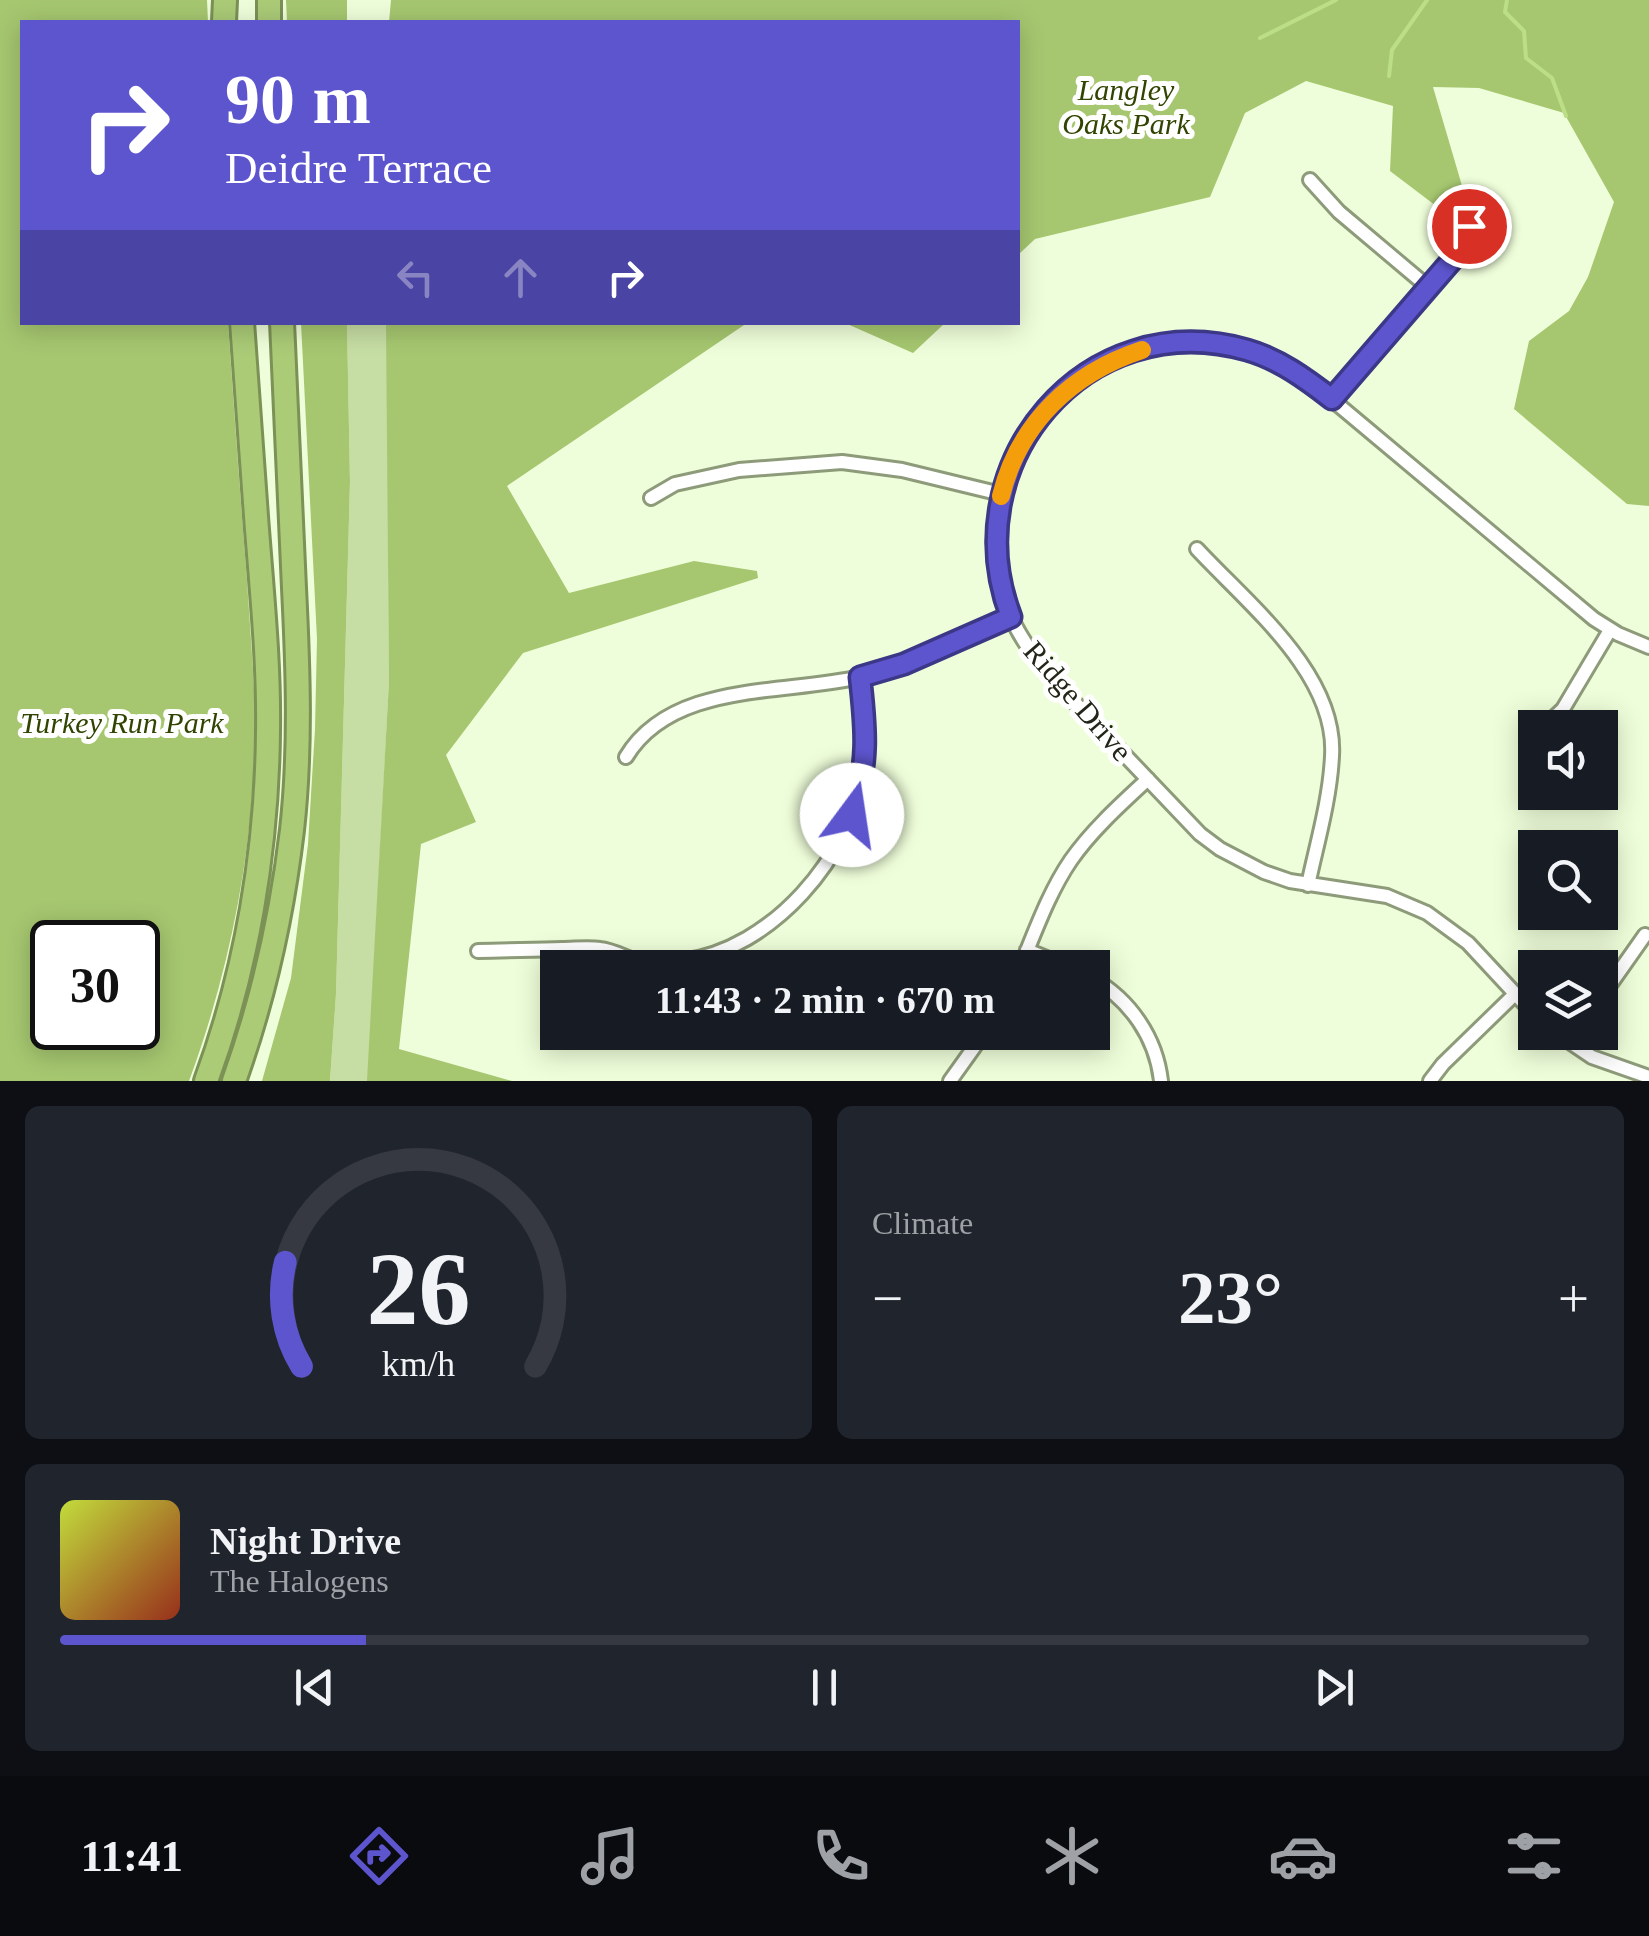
<!DOCTYPE html>
<html lang="en">
<head>
<meta charset="utf-8">
<style>
	body { margin:0; font-family:"Times New Roman",serif; background:#20242c; color:#f1f3f6; height:100vh; display:flex; flex-direction:column; font-size:38px; white-space:nowrap }
	* { box-sizing:border-box; margin:0 }
	p { font-size:32px; color:#9ea1a6 }
	.icon { flex:none; width:55px; height:55px; fill:none; stroke:currentColor; stroke-width:2; stroke-linecap:round; stroke-linejoin:round }
	.map { position:relative; height:1081px; overflow:hidden }
	.side { display:flex; flex-direction:column; gap:25px; padding:25px; background:#0d0f14; flex:1 }
	.side>* { flex:none }
	.banner { position:absolute; left:20px; top:20px; width:1000px; height:305px; border-radius:0px; box-shadow:0 5px 25px #0003; background:#5d55ce; color:#fff; overflow:hidden }
	.buttons { position:absolute; left:1518px; top:710px; display:grid; gap:20px }
	.buttons a { display:grid; place-items:center; width:100px; height:100px; border-radius:0px; background:#171b24; box-shadow:0 5px 25px #0003; font-size:50px }
	.speed { position:absolute; left:30px; top:920px; display:flex; gap:20px; font-size:50px; font-weight:700; text-align:center }
	.speed>* { display:grid; place-content:center; width:130px; height:130px; border-radius:50%; background:#171b24; box-shadow:0 5px 25px #0003; line-height:1 }
	.speed .limit { border:5px solid #111; border-radius:15px; background:#fff; color:#111 }
	.pin { position:absolute; display:grid; place-items:center; width:85px; height:85px; color:#fff; margin:-42px; border:5px solid #fff; border-radius:50%; box-shadow:0 2px 10px #0007 }
	.me { position:absolute; width:110px; margin:-55px; rotate:14deg; stroke-linejoin:round; filter:drop-shadow(0 0 8px #0008) }
	.turn { display:flex; align-items:center; gap:35px; height:210px; padding:0 40px; font-size:45px }
	.turn .icon { width:130px; height:130px; stroke-width:2.5 }
	.turn b { display:block; font-size:70px; line-height:85px }
	.lanes { display:flex; align-items:center; height:95px; padding:0 40px; background:#0003; justify-content:center; gap:50px; direction:ltr }
	.lanes .off { opacity:.35 }
	.big { font-size:75px; font-weight:600; line-height:1.1 }
	.side .widget { flex:1; display:flex; flex-direction:column; justify-content:center; gap:15px; min-width:0; padding:0 35px; border-radius:15px; background:#20242c }
	.side .dial { align-items:center; gap:0 }
	.dial svg { height:260px; overflow:visible; fill:none; stroke:#363941; stroke-width:7; stroke-linecap:round; text-anchor:middle }
	.dial text { fill:#f1f3f6; stroke:none }
	.song { display:flex; align-items:center; gap:30px }
	.cover { width:120px; height:120px; border-radius:15px; background:linear-gradient(135deg,hsl(70 70% 55%),hsl(10 70% 35%)) }
	.played { height:10px; border-radius:5px; background:linear-gradient(90deg,#5d55ce 20%,#363941 20%) }
	.keys { display:flex; justify-content:space-around; direction:ltr }
	.heat { display:flex; justify-content:space-between; align-items:center; font-size:55px; direction:ltr }
	.side .tiles { flex:1; display:grid; gap:25px; grid-template-columns:1fr 1fr }
	.widget:last-child { grid-column:span 2 }
	.trip { position:absolute; left:540px; top:950px; width:570px; height:100px; border-radius:0px; background:#171b24; box-shadow:0 5px 25px #0003; font-weight:600; line-height:100px; text-align:center }
	.menu { display:flex; height:160px; justify-content:space-around; align-items:center; background:#090b0e; color:#9ea1a6 }
	.menu .icon { width:70px; height:70px }
	.menu .selected { color:#5d55ce }
	.menu b { font-size:45px; color:#f1f3f6 }
	.map>svg:first-child { display:block }
	.green { fill:#c6dda4 }
	.forest { fill:#a6c770; fill-rule:evenodd }
	.lines { fill:none; stroke-linecap:round; stroke-linejoin:round }
	.stream { stroke:#bcde86; stroke-width:4 }
	.minor-casing { stroke:#8e9b7a; stroke-width:18 }
	.motorway-casing { stroke:#7b9156; stroke-width:28 }
	.minor { stroke:#fff; stroke-width:12 }
	.motorway { stroke:#abcb77; stroke-width:22 }
	.route-casing { stroke:#3c3786; stroke-width:25 }
	.route { stroke:#5d55ce; stroke-width:18 }
	.slow { stroke:#f59e0b; stroke-width:18 }
	.labels { text-anchor:middle; stroke-width:10; stroke-linejoin:round; paint-order:stroke }
	.park-label { font-size:30px; font-style:italic; fill:#314401; stroke:#fff }
	.street-label { font-size:30px; fill:#212619; stroke:#fff }
</style>
</head>
<body>
<div class="map">
<svg width="1649" height="1081" viewBox="0 0 1649 1081">
	<rect width="100%" height="100%" fill="#effeda"/>
	<path class="green" d="M347,323h400l-359,160 1,198 -21,400h-38l6,-87 14,-512z"/>
	<path class="forest" d="M0,0h207l1,22h-186v300l206,1c6,85 12,171 19,257 4,68 12,137 6,205 -7,101 -29,201 -64,296h-189zM138,942v86h-86v-86z
		M286,0h61v22h-60z
		M391,0h1258v506l-22,-2 -113,-95 15,-68 40,-30 19,-34 26,-75 -50,-89 -85,-25 -46,-1 32,109 -12,8 -5,11 -58,-44 3,-65 -87,-25 -61,32 -35,84 -175,42 -17,16v-233h-629z
		M301,323h46l3,159 -14,512 -6,87h-68l29,-103 17,-134 7,-115 2,-90z
		M386,323h361l-240,163 62,107 125,-32 63,10 1,7 -235,75 -77,102 30,67 -55,22 -22,205 113,32h-145l22,-400z
		M845,323h100l-32,30z"/>
	<g class="lines">
		<path class="stream" d="M1507,0l-2,12 19,19 2,27 26,20 14,38
			M1260,38l76,-38
			M1389,76l3,-26 35,-50"/>
		<g class="minor-casing">
			<path id="minor" d="M1310,180l29,32 89,75
				M1332,399l120,-139 10,-16 9,-25
				M651,498l24,-14 64,-14 103,-8 60,8 99,24
				M1197,549c51,55 140,125 135,207 -2,43 -15,87 -24,129
				M1543,728l20,-19 47,-79
				M626,757c46,-76 158,-62 234,-80 53,-12 102,-38 151,-60
				M1027,950l44,18
				M478,951c28,-1 56,-1 84,-2 12,0 26,-2 38,0 12,1 24,8 36,12 15,4 31,2 46,0 90,-11 170,-105 182,-192 5,-31 -1,-62 -4,-92
				M1020,968c15,-36 29,-76 51,-108 21,-30 50,-56 77,-81
				M1092,978c38,22 64,59 69,103
				M1600,999l45,-64
				M1535,1015l-67,-72 -41,-30 -40,-17 -97,-15 -26,-9 -44,-23 -20,-15 -142,-149c-22,-25 -42,-51 -53,-83 -43,-128 64,-268 199,-259 41,3 73,18 107,39l283,237 24,15 31,13
				M1555,1032l37,25 57,20
				M950,1081l35,-49
				M1430,1081l13,-17 72,-70"/>
		</g>
		<g class="motorway-casing">
			<path id="motorway" d="M224,22l1,-22
				M269,22v-22
				M206,1081c41,-111 61,-232 62,-350 1,-63 -5,-126 -10,-189 -6,-73 -11,-146 -16,-220
				M234,1081c29,-81 48,-166 58,-251 9,-80 6,-162 2,-242 -4,-89 -8,-177 -12,-266"/>
		</g>
		<use href="#minor" class="minor"/>
		<use href="#motorway" class="motorway"/>
	</g>
	<g class="lines">
		<g class="route-casing">
			<path id="route" d="M852,815c17,-52 14,-85 8,-138l44,-13 107,-47c-59,-153 75,-313 236,-267 32,9 59,29 85,49l120,-139 17,-34"/>
		</g>
		<use href="#route" class="route"/>
		<path class="slow" d="M1001,496c18,-73 71,-123 141,-146"/>
	</g>
	<g class="labels">
		<g class="park-label">
			<text x="1126" y="100">Langley<tspan x="1126" dy="34">Oaks Park</tspan></text>
			<text x="122" y="733">Turkey Run Park</text>
		</g>
		<g class="street-label">
			<text transform="translate(1078 701) rotate(49)" y="10">Ridge Drive</text>
		</g>
	</g>
</svg>
<div class="buttons">
<a><svg class="icon" aria-label="sound" viewBox="0 0 24 24"><path d="M4 9h4l5-4v14l-5-4H4zM17 9q2 3 0 6"/></svg></a>
<a><svg class="icon" aria-label="search" viewBox="0 0 24 24"><circle cx="10" cy="10" r="6"/><path d="M15 15l6 6"/></svg></a>
<a><svg class="icon" aria-label="layers" viewBox="0 0 24 24"><path d="M12 4l9 5-9 5-9-5zM3 14l9 5 9-5"/></svg></a>
</div>
<div class="speed"><div class="limit">30</div></div>
<div class="pin" style="left:1469px;top:226px;background:#d93025"><svg class="icon" aria-label="arrive" viewBox="0 0 24 24"><path d="M6 21V4h12l-3 4 3 4H6"/></svg></div>
<svg class="me" style="left:852px;top:815px" viewBox="-20 -20 40 40"><circle r="19" fill="#fff"/><path d="M0-13L10 11 0 6-10 11z" fill="#5d55ce"/></svg>
<div class="trip">11:43 · 2 min · 670 m</div>
<div class="banner">
<div class="turn"><svg class="icon" aria-label="right" viewBox="0 0 24 24"><path d="M7 20v-9h11M14 6l5 5-5 5"/></svg><div><b>90 m</b>Deidre Terrace</div></div>
<div class="lanes"><svg class="icon off" aria-label="left" viewBox="0 0 24 24"><path d="M17 20v-9H6M10 6l-5 5 5 5"/></svg><svg class="icon off" aria-label="ahead" viewBox="0 0 24 24"><path d="M12 20V5M6 11l6-6 6 6"/></svg><svg class="icon" aria-label="right" viewBox="0 0 24 24"><path d="M7 20v-9h11M14 6l5 5-5 5"/></svg></div>
</div>
</div>
<section class="side">
<div class="tiles">
<div class="widget dial"><svg viewBox="0 0 100 80">
<path d="M14 69A42 42 0 1 1 86 69"/>
<path d="M14 69A42 42 0 0 1 9 37" stroke="#5d55ce"/>
<text x="50" y="56" font-size="32" font-weight="700">26</text>
<text x="50" y="72" font-size="11">km/h</text>
</svg></div>
<div class="widget"><p>Climate</p>
<div class="heat"><a>−</a><b class="big">23°</b><a>+</a></div>
</div>
<div class="widget">
<div class="song"><i class="cover"></i><div><b>Night Drive</b><p>The Halogens</p></div></div>
<div class="played"></div>
<div class="keys"><svg class="icon" aria-label="previous" viewBox="0 0 24 24"><path d="M18 5L8 12l10 7zM5 5v14"/></svg><svg class="icon" aria-label="pause" viewBox="0 0 24 24"><path d="M8 5v14M16 5v14"/></svg><svg class="icon" aria-label="next" viewBox="0 0 24 24"><path d="M6 5l10 7-10 7zM19 5v14"/></svg></div>
</div>
</div>
</section>
<nav class="menu">
<b>11:41</b>
<svg class="icon selected" aria-label="directions" viewBox="0 0 24 24"><path d="M12 3l9 9-9 9-9-9zM9 14v-3h6M13 9l2 2-2 2"/></svg>
<svg class="icon" aria-label="music" viewBox="0 0 24 24"><path d="M9 18V5l10-2v13"/><circle cx="6" cy="18" r="3"/><circle cx="16" cy="16" r="3"/></svg>
<svg class="icon" aria-label="phone" viewBox="0 0 24 24"><path d="M5 4h4l2 5-3 2q2 4 5 5l2-3 5 2v4C11 20 4 13 5 4z"/></svg>
<svg class="icon" aria-label="climate" viewBox="0 0 24 24"><path d="M12 3v18M4 7l16 10M4 17L20 7"/></svg>
<svg class="icon" aria-label="car" viewBox="0 0 24 24"><path d="M5 17H2v-5l4-1 3-4h7l3 4 3 1v5h-3M9 17h6M6 11h13"/><circle cx="7" cy="17" r="2"/><circle cx="17" cy="17" r="2"/></svg>
<svg class="icon" aria-label="filters" viewBox="0 0 24 24"><path d="M4 7h16M4 17h16"/><circle cx="9" cy="7" r="2"/><circle cx="15" cy="17" r="2"/></svg>
</nav>
</body>
</html>
